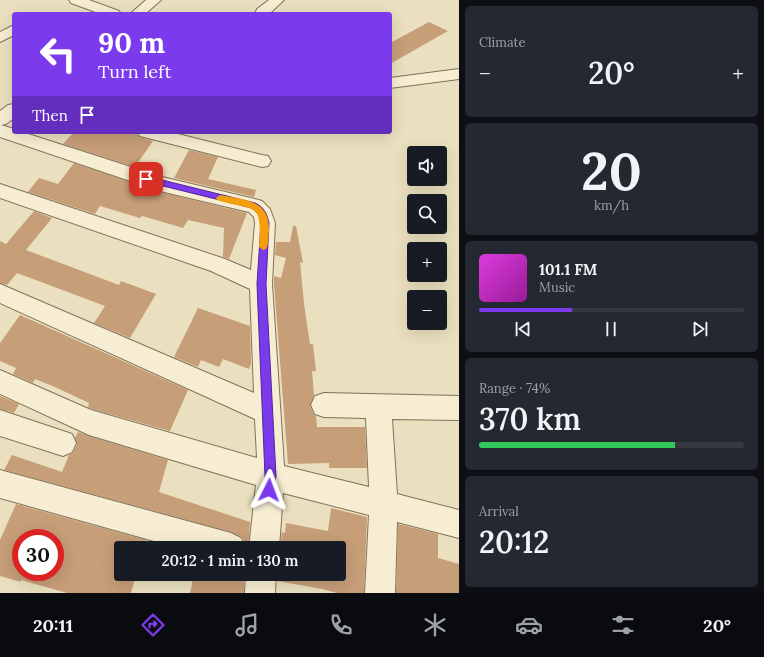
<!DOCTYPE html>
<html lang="en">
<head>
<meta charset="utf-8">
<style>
	body { margin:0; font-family:Lora,serif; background:#242831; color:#f1f3f6; height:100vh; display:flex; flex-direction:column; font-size:15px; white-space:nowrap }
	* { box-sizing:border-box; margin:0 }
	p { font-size:13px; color:#9ea1a6 }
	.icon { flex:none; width:22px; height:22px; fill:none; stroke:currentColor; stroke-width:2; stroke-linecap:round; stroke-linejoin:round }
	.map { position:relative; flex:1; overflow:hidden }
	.side { display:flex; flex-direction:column; gap:6px; padding:6px; background:#0d0f14; width:305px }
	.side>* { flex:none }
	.top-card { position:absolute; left:12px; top:12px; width:380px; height:122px; border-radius:4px; box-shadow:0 4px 16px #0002; background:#7c3aed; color:#fff; overflow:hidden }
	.controls { position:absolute; left:407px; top:146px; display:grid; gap:8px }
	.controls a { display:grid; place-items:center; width:40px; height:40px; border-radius:4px; background:#171b24; box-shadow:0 4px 16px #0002; font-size:20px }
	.speed { position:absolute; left:12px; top:529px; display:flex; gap:8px; font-size:20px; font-weight:700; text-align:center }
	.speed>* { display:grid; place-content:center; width:52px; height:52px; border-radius:50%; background:#171b24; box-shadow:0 4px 16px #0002; line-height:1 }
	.speed .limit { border:6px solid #d22; background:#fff; color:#111 }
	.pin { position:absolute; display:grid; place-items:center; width:34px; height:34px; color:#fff; margin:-17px; border-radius:8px; box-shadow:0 2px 6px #0006 }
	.me { position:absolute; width:44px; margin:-22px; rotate:3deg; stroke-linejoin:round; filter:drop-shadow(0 0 3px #0008) }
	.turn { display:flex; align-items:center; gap:14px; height:84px; padding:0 20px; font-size:18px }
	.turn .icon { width:52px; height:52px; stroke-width:2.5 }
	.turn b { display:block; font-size:28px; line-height:34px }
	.then { display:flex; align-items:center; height:38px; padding:0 20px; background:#0003; gap:8px; font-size:15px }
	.big { font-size:30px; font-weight:600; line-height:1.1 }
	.side .card { flex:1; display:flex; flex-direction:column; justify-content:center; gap:6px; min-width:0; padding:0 14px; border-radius:6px; background:#242831 }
	.side .dial { align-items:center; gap:0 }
	.dial b { font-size:52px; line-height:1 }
	.song { display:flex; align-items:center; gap:12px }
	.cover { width:48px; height:48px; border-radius:6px; background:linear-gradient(135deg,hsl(300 70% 55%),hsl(300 70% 35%)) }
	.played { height:4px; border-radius:2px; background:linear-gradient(90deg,#7c3aed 35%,#363941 35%) }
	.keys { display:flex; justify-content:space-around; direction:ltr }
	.heat { display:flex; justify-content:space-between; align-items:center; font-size:22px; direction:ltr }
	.charge { height:6px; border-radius:3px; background:linear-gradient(90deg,#34c759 74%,#363941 0) }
	.trip { position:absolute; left:114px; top:541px; width:232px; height:40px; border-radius:4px; background:#171b24; box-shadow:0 4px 16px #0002; font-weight:600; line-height:40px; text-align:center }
	.tabs { display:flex; height:64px; justify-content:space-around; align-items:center; background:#090b0e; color:#9ea1a6 }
	.tabs .icon { width:28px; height:28px }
	.tabs .on { color:#7c3aed }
	.tabs b { font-size:18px; color:#f1f3f6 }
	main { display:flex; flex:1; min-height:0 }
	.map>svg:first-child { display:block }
	.building { fill:#c69e78; fill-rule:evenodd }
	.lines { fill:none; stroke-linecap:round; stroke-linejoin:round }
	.minor-casing { stroke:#817159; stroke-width:2 }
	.minor { fill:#f6edd2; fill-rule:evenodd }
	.route { fill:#7c3aed; stroke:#51269a }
	.slow { fill:#f59e0b }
</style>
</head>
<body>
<main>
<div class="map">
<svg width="459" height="593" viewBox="0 0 459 593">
	<rect width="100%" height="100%" fill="#eae0bf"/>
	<path class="building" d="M429,22l19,9 -58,33v-21z
		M74,132h61l5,5 13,4 -18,26 -72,-23z
		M189,150l29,7 -10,22 48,11 -2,7 -80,-19z
		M74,163l86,29 87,21 -18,46 -6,-2 1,-29 -36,-8 -5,8 -41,-12 -2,2 -40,-12 -5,8 -67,-22 11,-14 19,6z
		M34,211l18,7 -26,32 93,35 2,-4 35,13 -26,44 -36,-15 11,-17 -88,-33 -10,12 -7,-2v-42l6,3z
		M293,226h3l7,37 -3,-1 4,42 6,40h3l3,27h-4l2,24 -4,11 4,9 2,1 1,11h48l2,41h-38v-5l-41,1 -14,-180v-8l7,2 5,-20 -11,-3 1,-13h14z
		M198,308l52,18 1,37 -2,6 -26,-10 -4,8 -18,-7 -3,7 -24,-10z
		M20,315l168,75 -18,41 -78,-22 -4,-2 1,-4 -34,-16 -20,-8 -2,4 -20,-9 3,-6 -16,-7v-18z
		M0,396l19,8 -5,9 -14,-4z
		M78,432l11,4 79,24 -9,32 91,30 -2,26 -6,-11 -11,-5 -227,-62 8,-15 50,17 7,-17 4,-2 4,-9 -2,-6z
		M16,504l130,36 -2,8h-23v26h15l-5,19h-64l-46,-13v2l-21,-6v-36zM21,538h34v34h-34z
		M331,508l36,9 -3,76h-27l-15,-4 -45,-8v-7h62v-26h-59l2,-16 3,1 1,-10 42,8z
		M398,524l40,10v24l21,6v29h-63z
		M194,574h50v19h-54z"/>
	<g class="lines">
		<g class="minor-casing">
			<path id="minor" d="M69,0h20l30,11 2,3h-20l-30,-11z
				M146,0h15l-16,14h-15z
				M269,0h15l-15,14h-14l2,-5z
				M14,25v10l-14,7v-10z
				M459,69v10l-69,9v-10z
				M14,104v14l-8,6 -5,1 13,4v3h8l140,45 93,22 7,2 8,8 5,14 -3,61 12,182 85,21 -3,-69 -42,-1 -9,-3 -4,-9 4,-9 9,-3 135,3v24l-67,-1 5,75 62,16v28l-62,-16 -2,71h-30l4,-78 -86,-22 -4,55h-30l7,-63 -167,-50 -89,-41v-24l91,40 166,48 -2,-39 -255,-116v-19l254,109 -4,-104 -39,-18 -211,-73v-14l225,75 26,11 4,-47 -1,-6 -5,-5 -89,-21 -160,-54v-26l8,-6z
				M137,132h33l92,23 6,1 3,5 -3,5 -6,1 -122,-31z
				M0,410l72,24 4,9 -4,9 -9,4 -63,-20z
				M0,470l231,63 10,5 5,10h-67l-179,-50z
				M246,574h30l-1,19h-30z"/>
		</g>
		<use href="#minor" class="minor"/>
	</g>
	<path class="route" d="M146,176l109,27c9,4 12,11 14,20l-3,61 10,192 -3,18 -4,2 -4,-2 -1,-4 1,-14 -8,-192 4,-61 -2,-8 -7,-7 -109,-27v-4z"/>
	<path class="slow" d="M220,195c24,5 50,4 49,36 -1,6 0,13 -3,18l-3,1 -4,-3c3,-47 -3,-35 -42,-47l-1,-2z"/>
</svg>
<div class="controls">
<a><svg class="icon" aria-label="sound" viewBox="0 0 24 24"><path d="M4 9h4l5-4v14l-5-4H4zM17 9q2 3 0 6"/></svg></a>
<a><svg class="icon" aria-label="search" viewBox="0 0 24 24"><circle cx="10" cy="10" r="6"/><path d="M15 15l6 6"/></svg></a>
<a>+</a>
<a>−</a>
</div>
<div class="speed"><div class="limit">30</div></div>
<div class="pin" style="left:146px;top:179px;background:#d93025"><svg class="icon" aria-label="arrive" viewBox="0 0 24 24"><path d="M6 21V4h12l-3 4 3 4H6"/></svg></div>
<svg class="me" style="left:269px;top:490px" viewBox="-20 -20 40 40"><path d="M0-17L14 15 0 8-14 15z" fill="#7c3aed" stroke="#fff" stroke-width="4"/></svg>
<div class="trip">20:12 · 1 min · 130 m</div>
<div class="top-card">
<div class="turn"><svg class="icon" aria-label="left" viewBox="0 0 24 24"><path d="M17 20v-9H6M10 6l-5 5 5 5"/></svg><div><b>90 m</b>Turn left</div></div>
<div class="then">Then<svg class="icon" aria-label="arrive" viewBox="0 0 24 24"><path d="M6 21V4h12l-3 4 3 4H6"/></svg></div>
</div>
</div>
<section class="side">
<div class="card"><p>Climate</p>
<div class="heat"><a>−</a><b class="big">20°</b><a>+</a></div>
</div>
<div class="card dial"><b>20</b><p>km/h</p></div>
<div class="card">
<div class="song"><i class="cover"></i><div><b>101.1 FM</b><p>Music</p></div></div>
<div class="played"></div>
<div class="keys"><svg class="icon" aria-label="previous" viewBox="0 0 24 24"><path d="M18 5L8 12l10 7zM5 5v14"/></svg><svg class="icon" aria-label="pause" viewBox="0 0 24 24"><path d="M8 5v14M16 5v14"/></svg><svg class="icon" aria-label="next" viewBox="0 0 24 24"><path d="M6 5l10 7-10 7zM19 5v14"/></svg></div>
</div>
<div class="card"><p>Range · 74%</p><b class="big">370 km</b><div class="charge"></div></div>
<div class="card"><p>Arrival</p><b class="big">20:12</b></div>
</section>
</main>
<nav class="tabs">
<b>20:11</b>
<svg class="icon on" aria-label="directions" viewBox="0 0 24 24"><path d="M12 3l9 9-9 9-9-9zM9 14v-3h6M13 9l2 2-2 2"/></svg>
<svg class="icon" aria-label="music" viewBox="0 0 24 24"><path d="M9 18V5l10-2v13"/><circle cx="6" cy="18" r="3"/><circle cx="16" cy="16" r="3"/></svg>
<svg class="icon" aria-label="phone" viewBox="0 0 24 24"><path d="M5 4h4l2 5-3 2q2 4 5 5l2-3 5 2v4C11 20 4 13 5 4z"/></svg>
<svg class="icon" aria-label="climate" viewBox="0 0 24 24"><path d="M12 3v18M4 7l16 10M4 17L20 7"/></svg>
<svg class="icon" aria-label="car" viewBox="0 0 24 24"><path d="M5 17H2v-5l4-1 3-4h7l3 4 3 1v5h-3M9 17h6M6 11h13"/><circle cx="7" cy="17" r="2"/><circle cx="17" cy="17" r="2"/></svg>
<svg class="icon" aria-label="filters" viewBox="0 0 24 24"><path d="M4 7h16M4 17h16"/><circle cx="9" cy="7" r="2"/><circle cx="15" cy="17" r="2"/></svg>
<b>20°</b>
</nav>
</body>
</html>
